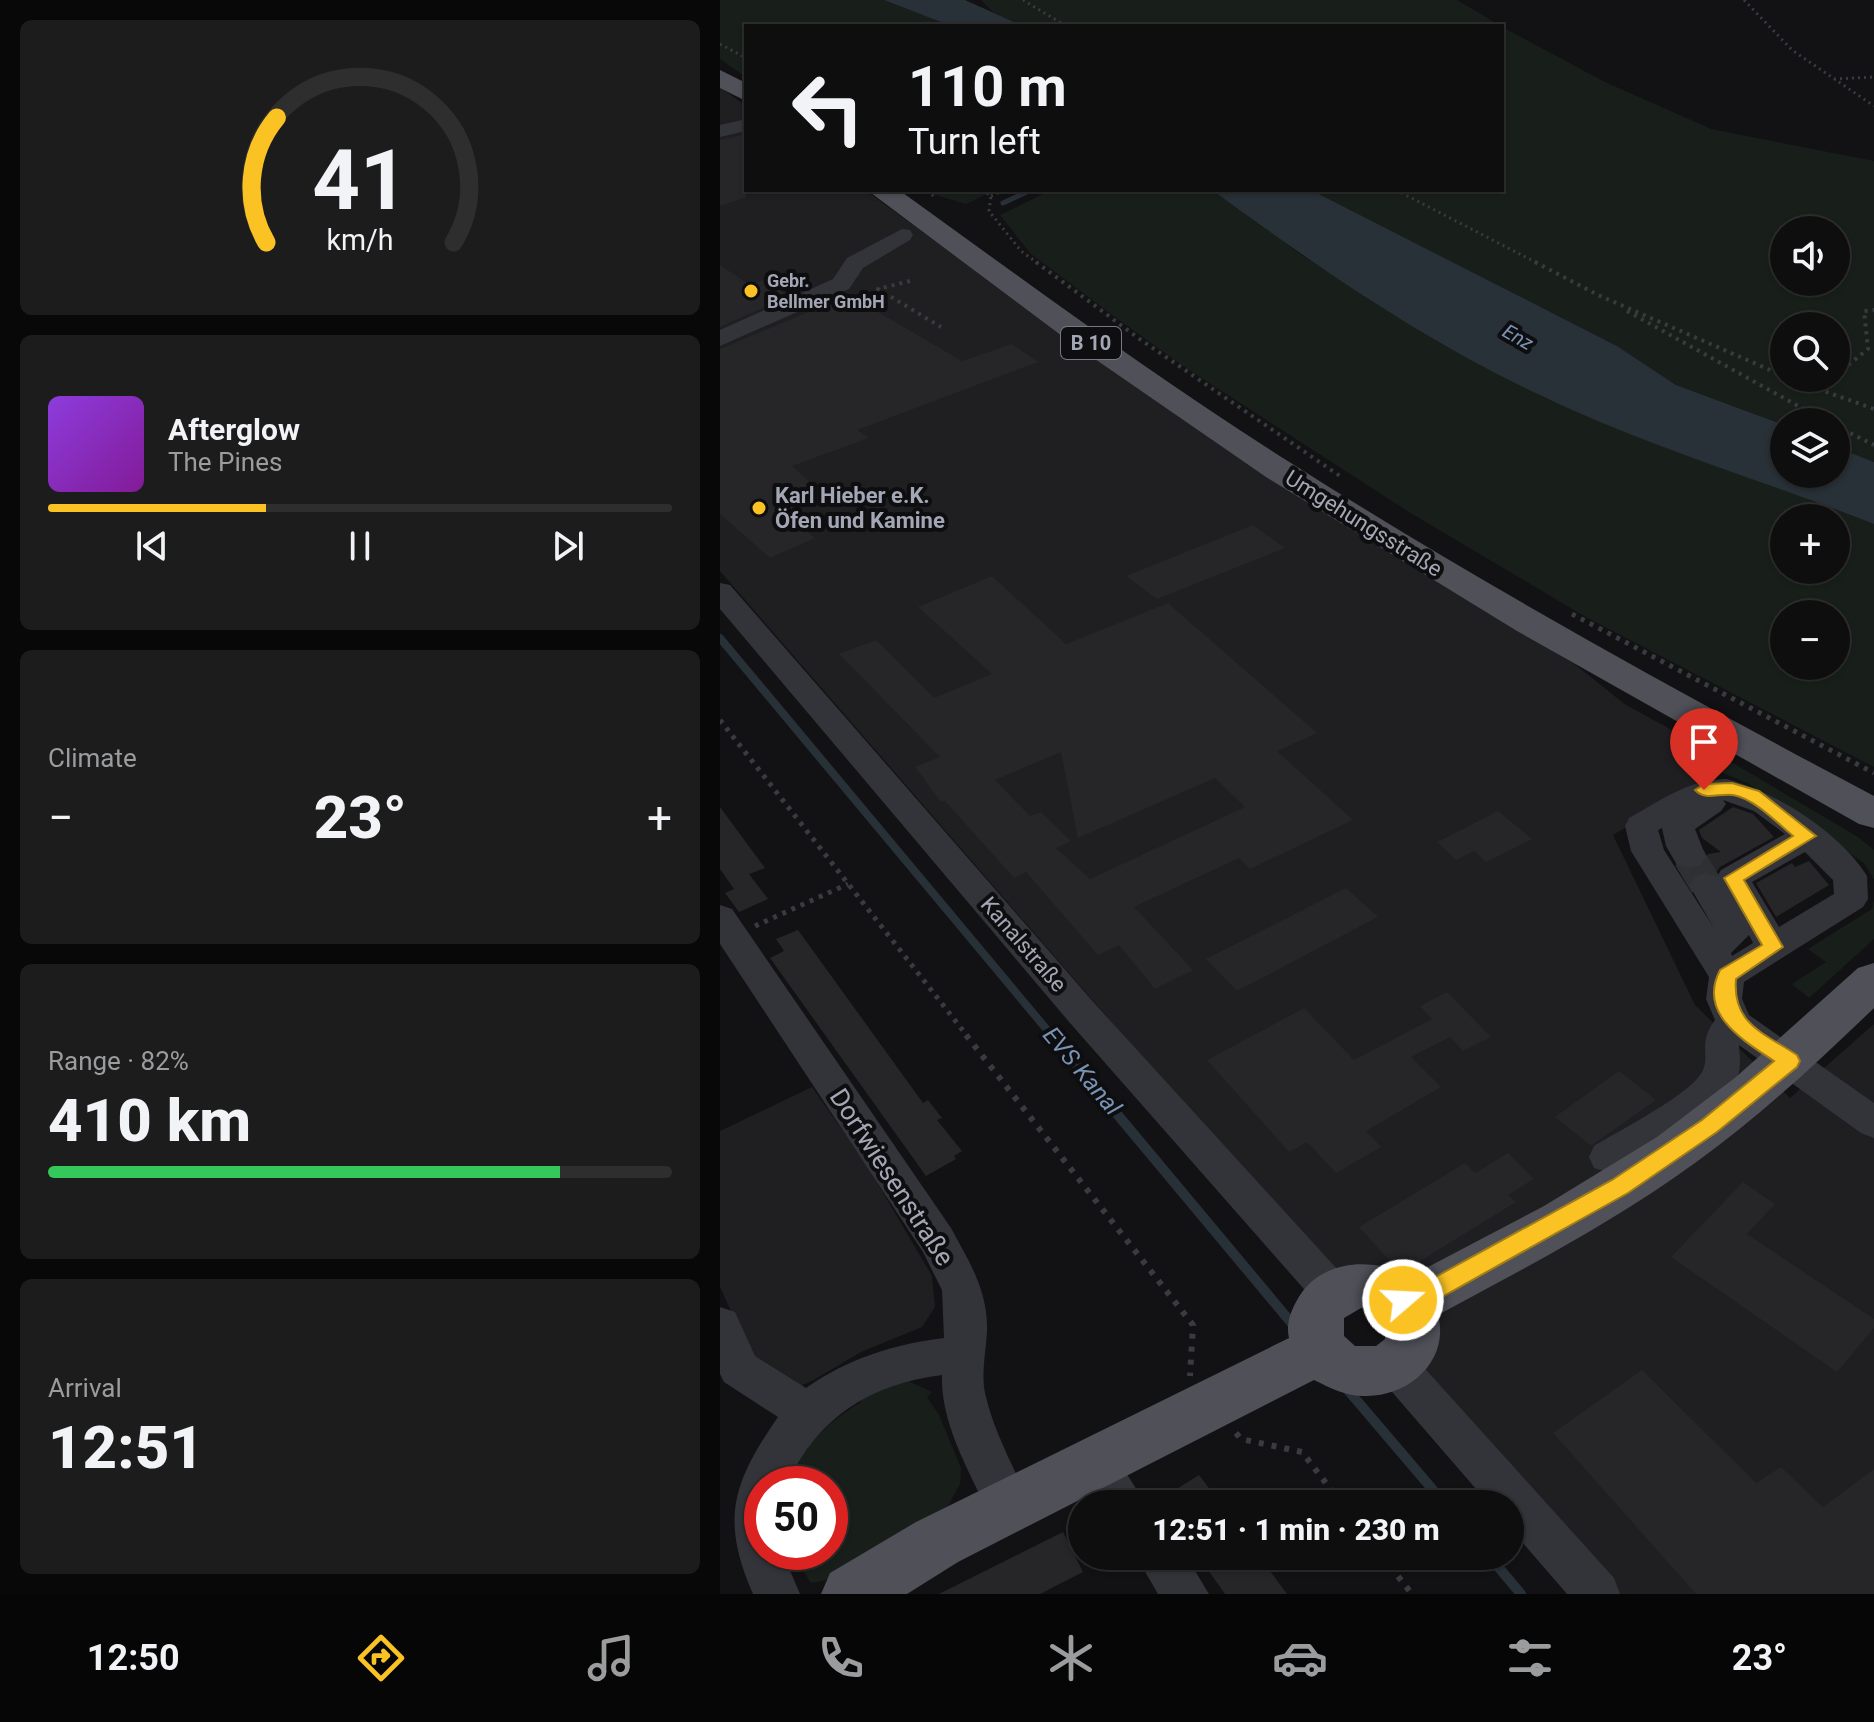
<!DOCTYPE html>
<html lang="en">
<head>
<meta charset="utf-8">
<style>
	body { margin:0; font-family:Roboto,sans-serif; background:#1c1c1d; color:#f1f3f6; height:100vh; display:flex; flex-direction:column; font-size:30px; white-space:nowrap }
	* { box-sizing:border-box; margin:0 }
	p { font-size:26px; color:#9b9c9e }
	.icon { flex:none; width:44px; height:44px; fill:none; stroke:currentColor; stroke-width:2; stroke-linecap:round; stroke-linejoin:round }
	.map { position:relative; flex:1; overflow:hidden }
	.details { display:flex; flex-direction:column; gap:20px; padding:20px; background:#080808; width:720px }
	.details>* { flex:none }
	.top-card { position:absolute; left:24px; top:24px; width:760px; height:168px; border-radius:0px; box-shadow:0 2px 6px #0004,0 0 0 2px #2e2e2f; background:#0e0e0f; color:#f1f3f6; overflow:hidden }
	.fabs { position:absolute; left:1050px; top:216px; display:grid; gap:16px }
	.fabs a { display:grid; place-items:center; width:80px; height:80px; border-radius:50%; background:#0e0e0f; box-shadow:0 2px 6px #0004,0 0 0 2px #2e2e2f; font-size:40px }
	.speed { position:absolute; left:24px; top:1466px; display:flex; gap:16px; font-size:40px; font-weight:700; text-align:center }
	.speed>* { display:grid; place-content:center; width:104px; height:104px; border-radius:50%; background:#0e0e0f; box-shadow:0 2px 6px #0004,0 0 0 2px #2e2e2f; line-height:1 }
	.speed .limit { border:12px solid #d22; background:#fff; color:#111 }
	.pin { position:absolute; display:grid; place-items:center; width:68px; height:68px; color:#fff; margin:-82px -34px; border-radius:50% 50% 50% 0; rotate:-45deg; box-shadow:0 0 8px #0007 }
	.pin .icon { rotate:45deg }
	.me { position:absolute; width:88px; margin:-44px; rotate:71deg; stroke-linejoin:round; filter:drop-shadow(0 0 6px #0008) }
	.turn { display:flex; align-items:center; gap:28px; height:168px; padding:0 32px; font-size:36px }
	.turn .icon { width:104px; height:104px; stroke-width:2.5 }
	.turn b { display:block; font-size:56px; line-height:68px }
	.big { font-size:60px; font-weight:800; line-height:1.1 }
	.details .card { flex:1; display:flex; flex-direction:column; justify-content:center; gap:12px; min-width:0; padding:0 28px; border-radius:12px; background:#1c1c1d }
	.details .dial { align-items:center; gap:0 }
	.dial svg { height:208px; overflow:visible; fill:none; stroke:#2e2e2f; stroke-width:7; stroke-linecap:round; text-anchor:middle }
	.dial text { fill:#f1f3f6; stroke:none }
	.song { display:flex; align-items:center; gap:24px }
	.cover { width:96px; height:96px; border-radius:12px; background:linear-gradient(135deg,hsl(270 70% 55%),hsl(290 70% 35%)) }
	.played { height:8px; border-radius:4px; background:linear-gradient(90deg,#fbc224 35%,#2e2e2f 35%) }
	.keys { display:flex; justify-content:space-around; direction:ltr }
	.heat { display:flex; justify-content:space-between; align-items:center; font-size:44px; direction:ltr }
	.charge { height:12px; border-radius:6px; background:linear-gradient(90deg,#34c759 82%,#2e2e2f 0) }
	.trip { position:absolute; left:348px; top:1490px; width:456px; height:80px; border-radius:40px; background:#0e0e0f; box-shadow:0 2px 6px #0004,0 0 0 2px #2e2e2f; font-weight:800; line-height:80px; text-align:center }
	.tabs { display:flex; height:128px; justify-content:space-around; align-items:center; background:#060606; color:#9b9c9e }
	.tabs .icon { width:56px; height:56px }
	.tabs .active { color:#fbc224 }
	.tabs b { font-size:36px; color:#f1f3f6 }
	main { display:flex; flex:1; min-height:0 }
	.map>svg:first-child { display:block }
	.built { fill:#1f1e21 }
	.green { fill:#181f1a; fill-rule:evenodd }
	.water { fill:#283038 }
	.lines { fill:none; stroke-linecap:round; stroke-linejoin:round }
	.stream-far2 { stroke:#283038; stroke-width:5 }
	.stream-far1 { stroke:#283038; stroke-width:8 }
	.stream { stroke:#283038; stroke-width:10 }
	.building { fill:#262528; fill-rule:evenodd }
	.minor-tunnel { stroke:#2f3034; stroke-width:32; stroke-dasharray:32 16; stroke-linecap:butt }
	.path-far3 { stroke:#393b40; stroke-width:3; stroke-dasharray:2 4; stroke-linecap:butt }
	.path-far2 { stroke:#393b40; stroke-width:4; stroke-dasharray:3 5; stroke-linecap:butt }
	.path-far1 { stroke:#393b40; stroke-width:5; stroke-dasharray:4 6; stroke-linecap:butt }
	.path { stroke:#393b40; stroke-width:6; stroke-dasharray:5 8; stroke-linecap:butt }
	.minor { fill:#333439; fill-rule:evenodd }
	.major { fill:#4f5058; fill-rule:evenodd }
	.route { fill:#fbc224; stroke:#a37e17; stroke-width:2 }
	.poi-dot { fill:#fbc224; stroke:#0e0d0f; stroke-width:3 }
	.labels { text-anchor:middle; stroke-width:8; stroke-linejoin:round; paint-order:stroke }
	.far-poi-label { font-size:18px; font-weight:bold; fill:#a3a7b5; stroke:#0e0d0f; text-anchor:start }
	.far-water-label { font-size:20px; font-style:italic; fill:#7893b3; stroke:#0e0d0f }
	.shield { fill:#0e0d0f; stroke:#767983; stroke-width:2 }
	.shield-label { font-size:20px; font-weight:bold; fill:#a3a7b5 }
	.poi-label { font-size:22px; font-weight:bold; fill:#a3a7b5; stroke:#0e0d0f; text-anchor:start }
	.street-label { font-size:22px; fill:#a3a7b5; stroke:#0e0d0f }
	.water-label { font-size:24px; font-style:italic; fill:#7893b3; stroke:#0e0d0f }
	.near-street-label { font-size:26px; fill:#a3a7b5; stroke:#0e0d0f }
</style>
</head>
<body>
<main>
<section class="details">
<div class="card dial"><svg viewBox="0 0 100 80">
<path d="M14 69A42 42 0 1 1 86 69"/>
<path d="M14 69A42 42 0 0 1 18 21" stroke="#fbc224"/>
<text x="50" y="56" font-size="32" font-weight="700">41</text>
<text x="50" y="72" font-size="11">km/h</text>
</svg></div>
<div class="card">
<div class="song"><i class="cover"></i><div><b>Afterglow</b><p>The Pines</p></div></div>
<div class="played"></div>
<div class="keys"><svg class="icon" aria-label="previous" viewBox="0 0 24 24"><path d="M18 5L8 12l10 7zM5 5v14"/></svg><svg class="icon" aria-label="pause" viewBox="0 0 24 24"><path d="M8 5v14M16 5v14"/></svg><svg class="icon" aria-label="next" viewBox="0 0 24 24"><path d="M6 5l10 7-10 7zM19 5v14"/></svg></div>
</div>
<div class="card"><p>Climate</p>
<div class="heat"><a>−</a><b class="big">23°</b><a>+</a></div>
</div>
<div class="card"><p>Range · 82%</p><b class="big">410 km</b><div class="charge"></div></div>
<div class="card"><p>Arrival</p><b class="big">12:51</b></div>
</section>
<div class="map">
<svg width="1154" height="1594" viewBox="0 0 1154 1594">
	<rect width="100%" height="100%" fill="#121214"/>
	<path class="built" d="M0,87l26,19v84h119l243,177 259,171 206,125 53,42 107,58 -120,72 82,170 95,93 84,-74v570h-256l-202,-227 8,-29 -92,-62 -612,-705z
		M92,1087l56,80 64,109 3,31 -13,20 -61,25 -49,29 -22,9 -40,-37 -30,-66v-156z"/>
	<path class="green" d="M0,0h164l67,26h-205v51l-26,-18z
		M261,0h476l44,26h-478l-30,-14z
		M782,27l103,55 106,47 163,32v301l-38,-15v-25h-52v3l-108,-40 -59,-39 -306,-156h191zM1064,230h52v52h-52zM1064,326h52v52h-52z
		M198,190h77l-29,14z
		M331,190h161l91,66 132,82 110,60 329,126v243l-290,-151 -175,-104 -220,-142 -70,-50 -88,-66 -31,-39zM1064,518h52v52h-52zM1064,614h52v52h-52z
		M1013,763l125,74 16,13v30l-9,-16 -116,-80 -30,-13z
		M1154,901v38l-65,59 -17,-14 34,-22 -18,-13 64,-40z
		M188,1381l24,11 -5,5 12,18 22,53 -1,16 -12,22 -122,74 -15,3 -20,-31h39v-68h-39c8,-36 40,-64 70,-82l-1,-7z"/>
	<path class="water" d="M164,0h81l58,26h-72z
		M492,190h99l306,156 59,39 108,40v49h52v-27l38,15v62c-109,-43 -223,-76 -328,-126 -119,-55 -229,-131 -334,-208z"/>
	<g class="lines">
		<path class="stream-far2" d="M283,203l28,-13"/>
		<path class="stream-far1" d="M0,638l333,399"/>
		<path class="stream" d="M331,1035l243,291
			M627,1389l98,115
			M769,1556l32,38"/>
	</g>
	<path class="building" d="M26,134v63l-26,9v-66z
		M0,265l30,20 13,-5 26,16 -69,31z
		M129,295l113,66 50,-17 26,18 -181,68 12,8 -77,28 34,31 -43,16 32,25 -45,20 -50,-44v-165z
		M533,525l32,23 -128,51 -31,-23z
		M272,576l74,68 102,-41 149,130 -40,18 76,69 -103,49 -11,-11 -105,49 59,63 -38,19 -36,-44 -21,10 -72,-83 -12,6 -69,-77 -4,1 -26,-35 25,-10 -101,-103 37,-14 58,58 58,-24 -74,-67zM341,752l17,86 137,-60 30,29 -155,72 -34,-31 15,-7 -30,-29 -11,4 -35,-36z
		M0,807l45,61 -16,6 19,25 -29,13 -14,-19 9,-4 -14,-20z
		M1013,807l20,7 21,23 -54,30 -4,6 -11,-3 -16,9 -6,-9 19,-2 6,-14 13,-2 -19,-14 -3,-8z
		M778,811l34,28 -46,23 -12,-11 -18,9 -19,-18z
		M1089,861l20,24 -53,32 -20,-34 36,-20 3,4z
		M626,888l32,29 -141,74 -31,-32z
		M78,930l125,173 5,-3 14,18 -5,2 25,31 -8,5 2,3 -30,17 -156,-218 14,-7 -8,-12z
		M727,992l44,45 -28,14 -13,-14 -39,20 30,30 -75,44 15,16 -45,26 -29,-31 -18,10 -82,-92 97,-52 50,52 78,-41 -12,-13z
		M899,1071l37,29 -65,46 -36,-29z
		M788,1153l26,26 -26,16 8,7 -112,69 -8,-3 -37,-41 106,-64 10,10z
		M1023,1182l32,22 -28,30 127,85v9l-37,44 -166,-115z
		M922,1370l114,113 25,-16 42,40 51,-38v125h-178l-143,-161z
		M479,1475l22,29h-68z
		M343,1532l20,40 -43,22h-101z
		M478,1556h61l28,38h-62z"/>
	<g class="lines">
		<path class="minor-tunnel" d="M969,857l17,28"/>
		<path class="path-far3" d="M303,0l43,26
			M1024,0l48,50 82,56
			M0,44l26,14
			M1114,79l40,-2
			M208,190l8,9
			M262,190l9,6 -2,15 32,40 18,13
			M676,190l143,74
			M271,196l14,-6"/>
		<path class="path-far2" d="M316,262l105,78 199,136
			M815,262l63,33 186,81
			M190,281l-32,8 63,38
			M907,311l200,111
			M1116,375l32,-26 -4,-38 10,-1
			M1068,378l86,31
			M1097,390l15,-12
			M1116,426l38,19"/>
		<path class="path-far1" d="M852,614l302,159
			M0,720l248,317
			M35,926l93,-42"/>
		<path class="path" d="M246,1035l227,290 -3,51
			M516,1433l5,6 61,13 40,52
			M662,1556l30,38"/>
		<path class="minor" d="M22,120l4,1v10l-26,6v-12z
			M182,229l8,1 3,5 -3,5 -47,28 -14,21 -129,57v-16l113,-51 14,-21z
			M0,583l10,2 366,420 252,276 6,12 -6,12 -15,5 -15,-5 -248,-282 -350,-414z
			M1006,779c48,12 114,53 141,97l1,23 -5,8 -119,75 -2,17 7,16 125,88v35l-13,-5 -122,-88c1,16 3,27 -6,42 -14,22 -96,78 -121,84 -6,1 -11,-1 -18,-3l-5,-11 5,-11c23,-14 97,-52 108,-74 9,-16 -5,-28 13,-52l-9,-21 3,-22 -78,-126 -6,-25 4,-8c33,-18 58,-38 97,-39zM1003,800l31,11 31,23 -64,36 -4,7 -11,-4 -12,4 -5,8 25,43 -50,-78 -6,-20 4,-2 4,18 11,19 12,3 12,-3 5,-8 -11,-28 26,-18 5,-7zM1085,852l28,28 1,14 -55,33 -27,-45zM1029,935l4,8 -21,13 -1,-3z
			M0,905l12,4 219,319c19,35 37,63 36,103 -1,20 -6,43 -2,62 9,40 30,77 47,114l-7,15 -16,6 -16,-6c-20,-44 -53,-97 -51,-147 -72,9 -124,42 -155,109h-25v68h20l18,42h-47c-33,-75 -20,-112 25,-177l-54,-35 -4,-8v-67l15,5 20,44 51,32c41,-29 88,-44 138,-50l-2,-48 -19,-38 -203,-308z
			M675,1346l15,6 204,226 6,16h-53l-57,-66v-24h-21l-109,-126 -6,-13 6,-13z
			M376,1445l16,6 34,53h-49l-23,-39 6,-14z
			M416,1556h50l23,38h-51z"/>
		<path class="major" d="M0,70l26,13v18l-26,-13z
			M147,190h32c129,93 257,188 392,273 189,120 385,228 583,333v32l-15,-4 -342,-193 -251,-154 -200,-138z
			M1154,963v45c-57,55 -115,109 -179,155 -81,59 -170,105 -257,152 12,45 -28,81 -71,81 -19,1 -37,-8 -53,-16l-356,182 -51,32h-86l9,-21 86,-51 373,-184c-3,-13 1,-25 7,-36 21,-42 76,-47 113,-25l135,-71 113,-69 79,-60 122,-109zM641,1308l10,2 14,11v18l-9,7h-21l-11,-10v-18z"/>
	</g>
	<path class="route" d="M1012,783l27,8 57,45 -72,44 39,67 -47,32c-4,45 28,54 61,76l3,6 -3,6 -80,65 -89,61 -213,119c-13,4 -18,0 -24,-12l3,-7 14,-1 204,-112 90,-60 72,-59c-30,-20 -77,-47 -54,-91l42,-25 -38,-67 69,-42c-17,-14 -38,-37 -60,-41 -14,-2 -28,6 -38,-5l9,-6z"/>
	<g class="poi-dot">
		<circle cx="31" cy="291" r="8"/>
		<circle cx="39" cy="508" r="8"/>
	</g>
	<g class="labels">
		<g class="far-poi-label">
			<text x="47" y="287">Gebr.<tspan x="47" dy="21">Bellmer GmbH</tspan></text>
		</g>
		<g class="far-water-label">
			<text transform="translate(798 337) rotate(30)" y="7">Enz</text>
		</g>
		<rect class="shield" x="341" y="327" width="60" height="32" rx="6"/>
		<g class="shield-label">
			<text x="371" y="350">B 10</text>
		</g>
		<g class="poi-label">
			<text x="55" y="503">Karl Hieber e.K.<tspan x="55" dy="25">Öfen und Kamine</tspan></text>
		</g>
		<g class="street-label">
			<text transform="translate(644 523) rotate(32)" y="8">Umgehungsstraße</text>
			<text transform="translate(304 944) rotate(49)" y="8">Kanalstraße</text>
		</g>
		<g class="water-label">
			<text transform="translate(362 1071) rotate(50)" y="8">EVS Kanal</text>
		</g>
		<g class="near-street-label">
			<text transform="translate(172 1177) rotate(57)" y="9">Dorfwiesenstraße</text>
		</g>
	</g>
</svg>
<div class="fabs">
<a><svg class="icon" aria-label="sound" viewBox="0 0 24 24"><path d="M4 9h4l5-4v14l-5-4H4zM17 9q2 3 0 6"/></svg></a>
<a><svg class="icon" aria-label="search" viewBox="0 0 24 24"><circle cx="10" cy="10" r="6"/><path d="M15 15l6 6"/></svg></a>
<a><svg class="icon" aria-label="layers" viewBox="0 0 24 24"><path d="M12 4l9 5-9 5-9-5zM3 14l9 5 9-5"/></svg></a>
<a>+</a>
<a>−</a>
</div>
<div class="speed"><div class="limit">50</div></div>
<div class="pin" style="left:984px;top:790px;background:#d93025"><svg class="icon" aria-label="arrive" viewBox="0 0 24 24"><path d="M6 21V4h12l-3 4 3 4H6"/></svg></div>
<svg class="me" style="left:683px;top:1300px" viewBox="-20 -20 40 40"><circle r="17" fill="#fbc224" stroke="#fff" stroke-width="3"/><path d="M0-11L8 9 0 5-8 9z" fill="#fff"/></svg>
<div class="trip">12:51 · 1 min · 230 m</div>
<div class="top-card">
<div class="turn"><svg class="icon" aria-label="left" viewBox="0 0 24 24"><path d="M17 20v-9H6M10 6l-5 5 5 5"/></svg><div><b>110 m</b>Turn left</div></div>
</div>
</div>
</main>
<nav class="tabs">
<b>12:50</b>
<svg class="icon active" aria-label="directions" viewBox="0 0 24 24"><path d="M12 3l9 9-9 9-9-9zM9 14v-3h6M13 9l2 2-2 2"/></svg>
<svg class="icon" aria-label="music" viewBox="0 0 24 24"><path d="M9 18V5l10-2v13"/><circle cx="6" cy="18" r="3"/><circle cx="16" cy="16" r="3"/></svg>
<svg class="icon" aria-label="phone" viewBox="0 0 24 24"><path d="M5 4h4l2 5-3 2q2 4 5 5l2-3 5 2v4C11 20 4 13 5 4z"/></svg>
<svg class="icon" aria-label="climate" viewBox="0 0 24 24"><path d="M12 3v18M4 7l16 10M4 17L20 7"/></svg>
<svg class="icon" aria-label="car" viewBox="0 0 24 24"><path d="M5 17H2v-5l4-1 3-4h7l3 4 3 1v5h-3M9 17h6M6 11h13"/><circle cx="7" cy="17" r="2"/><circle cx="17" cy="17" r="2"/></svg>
<svg class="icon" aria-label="filters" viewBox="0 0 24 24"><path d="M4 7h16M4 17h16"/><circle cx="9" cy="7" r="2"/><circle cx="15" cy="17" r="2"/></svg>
<b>23°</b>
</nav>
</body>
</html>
